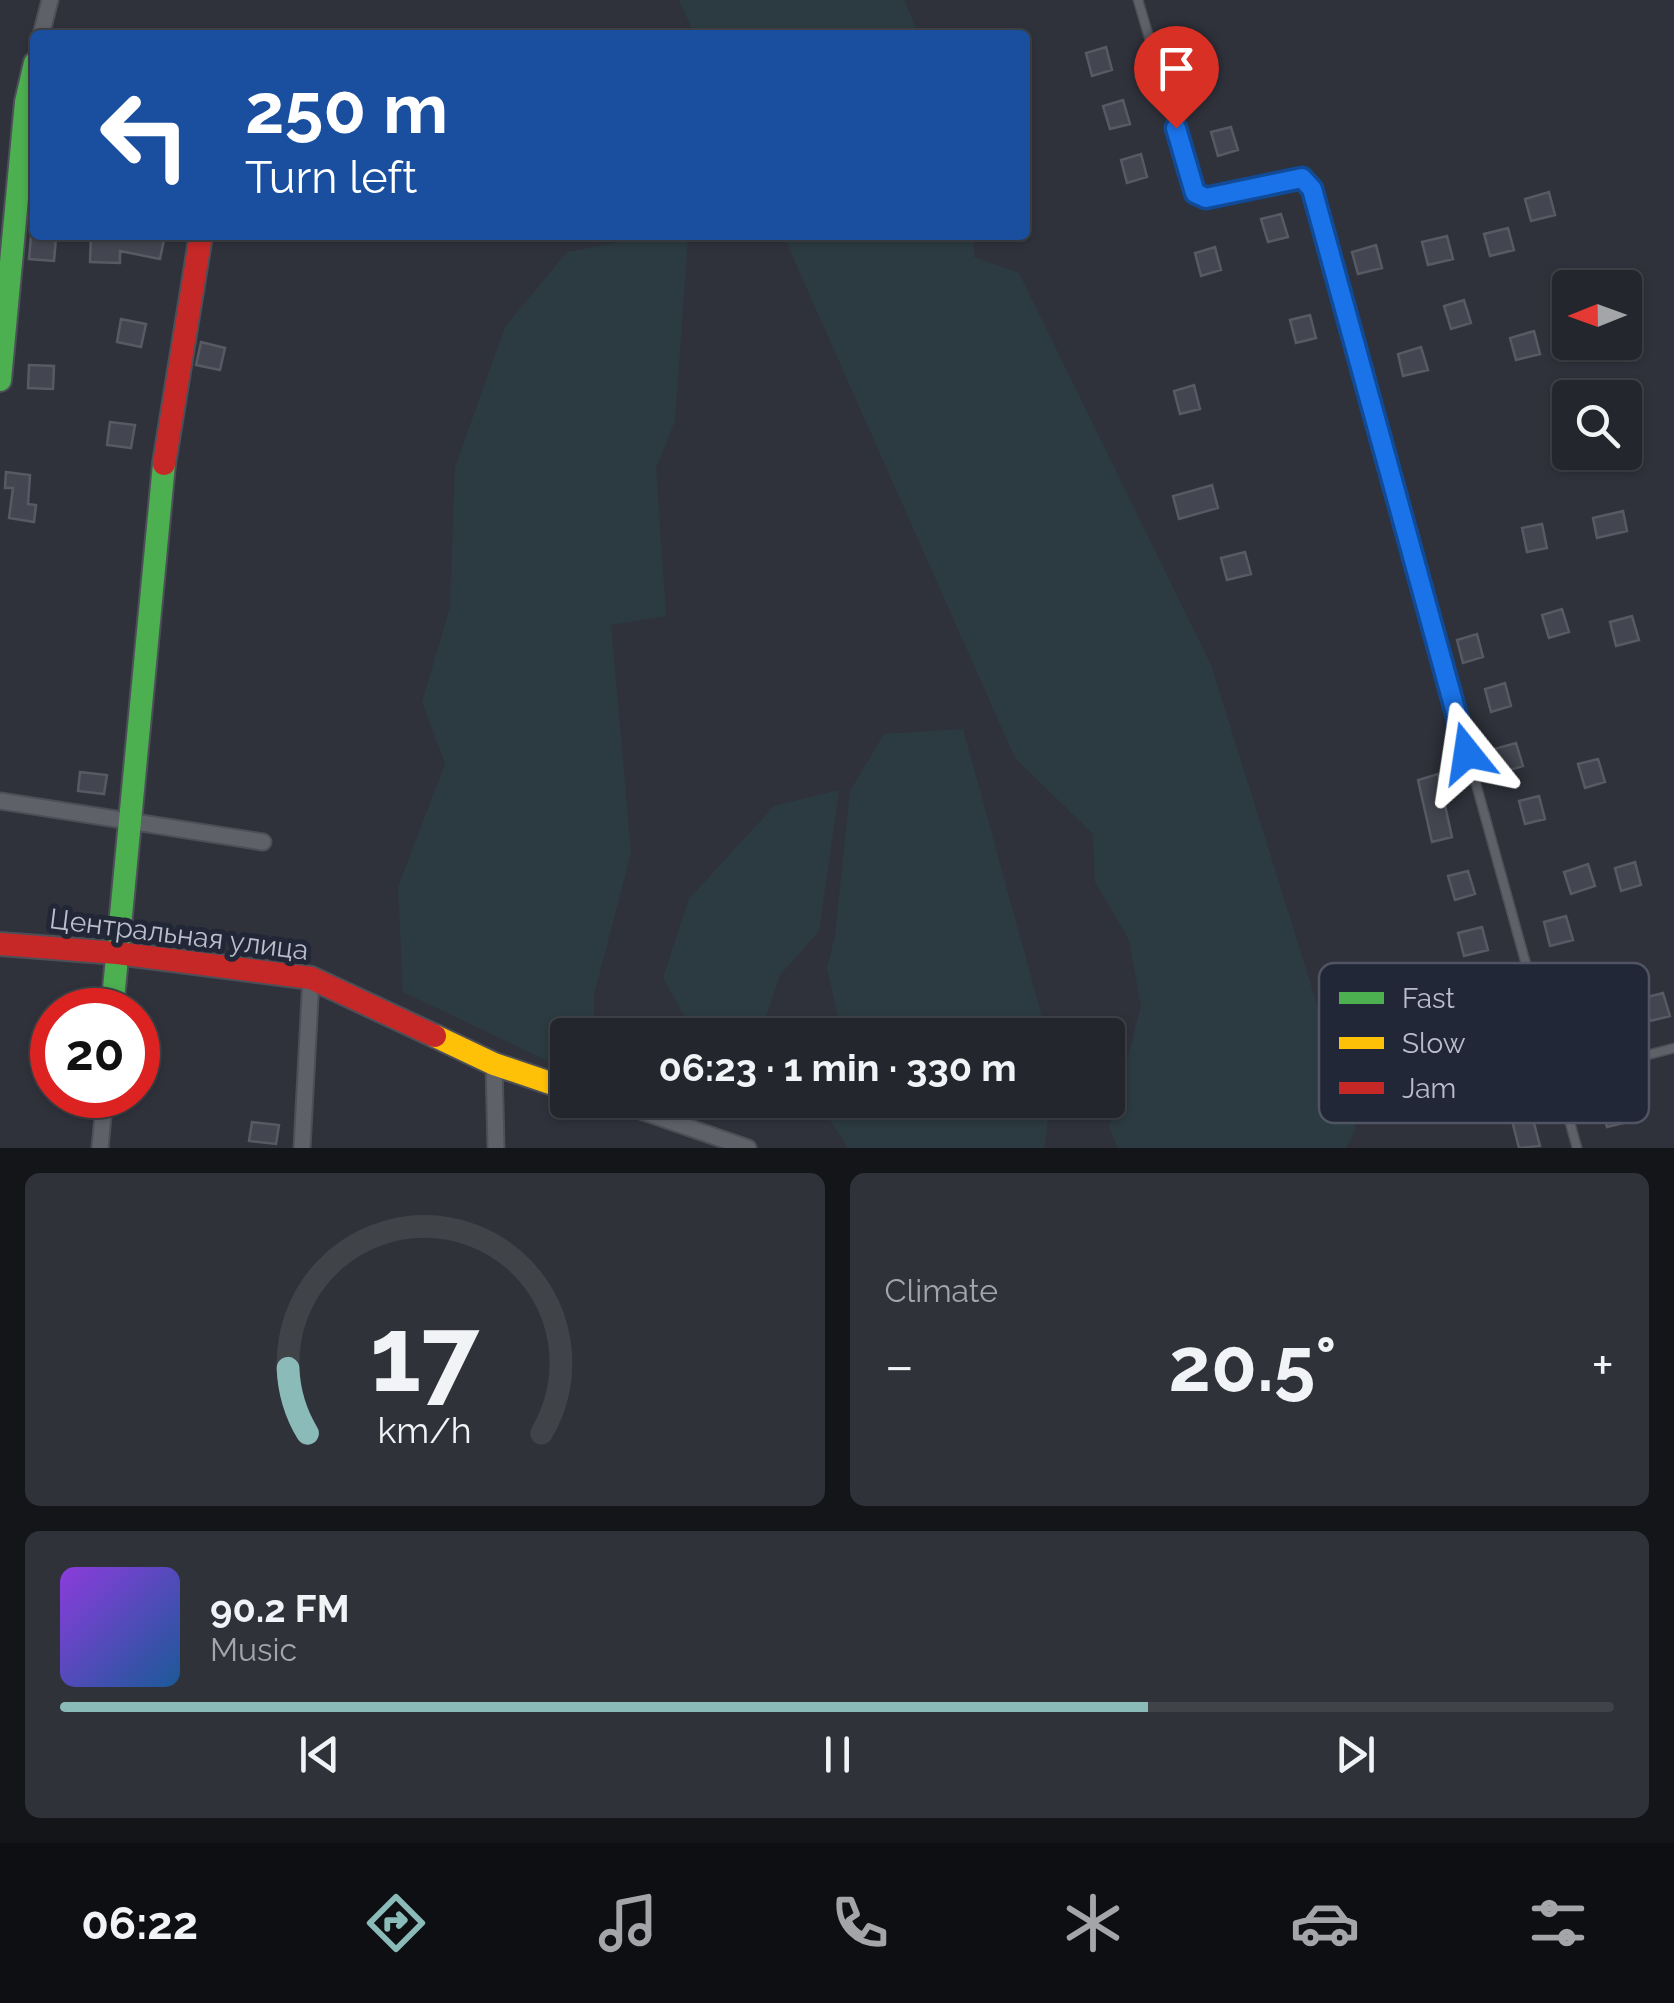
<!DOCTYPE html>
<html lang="en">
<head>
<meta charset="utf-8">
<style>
	body { margin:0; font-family:Raleway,sans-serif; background:#2f3238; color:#f1f3f6; height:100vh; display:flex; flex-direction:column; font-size:38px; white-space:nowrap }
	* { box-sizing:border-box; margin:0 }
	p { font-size:32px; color:#a3a5a9 }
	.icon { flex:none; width:55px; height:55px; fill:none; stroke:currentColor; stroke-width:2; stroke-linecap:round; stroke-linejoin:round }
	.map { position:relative; height:1148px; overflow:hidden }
	.drawer { display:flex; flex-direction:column; gap:25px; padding:25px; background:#131518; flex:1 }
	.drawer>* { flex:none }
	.top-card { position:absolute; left:30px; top:30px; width:1000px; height:210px; border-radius:10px; box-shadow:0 2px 8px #0004,0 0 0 2px #404348; background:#1a4fa0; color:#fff; overflow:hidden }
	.needle { width:65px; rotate:269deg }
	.tools { position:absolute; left:1552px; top:270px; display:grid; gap:20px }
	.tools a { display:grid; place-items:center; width:90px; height:90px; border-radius:10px; background:#23262c; box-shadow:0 2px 8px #0004,0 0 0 2px #404348; font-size:50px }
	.speed { position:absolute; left:30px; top:988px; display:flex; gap:20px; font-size:50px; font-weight:700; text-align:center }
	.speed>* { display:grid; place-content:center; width:130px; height:130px; border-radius:50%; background:#23262c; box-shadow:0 2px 8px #0004,0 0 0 2px #404348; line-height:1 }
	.speed .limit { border:15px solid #d22; background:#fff; color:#111 }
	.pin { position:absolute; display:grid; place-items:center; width:85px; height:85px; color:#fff; margin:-102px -42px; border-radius:50% 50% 50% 0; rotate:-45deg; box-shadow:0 0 10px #0007 }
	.pin .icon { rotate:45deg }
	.me { position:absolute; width:110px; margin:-55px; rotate:345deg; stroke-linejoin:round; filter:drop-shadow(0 0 8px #0008) }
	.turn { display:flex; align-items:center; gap:35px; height:210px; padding:0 50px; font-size:45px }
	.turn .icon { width:130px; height:130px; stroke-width:2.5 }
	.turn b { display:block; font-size:70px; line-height:85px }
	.big { font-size:75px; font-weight:700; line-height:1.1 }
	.drawer .widget { flex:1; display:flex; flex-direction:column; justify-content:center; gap:15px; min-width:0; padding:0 35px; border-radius:15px; background:#2f3238 }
	.drawer .dial { align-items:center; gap:0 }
	.dial svg { height:260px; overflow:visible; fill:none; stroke:#404348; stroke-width:7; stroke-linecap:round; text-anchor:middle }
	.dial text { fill:#f1f3f6; stroke:none }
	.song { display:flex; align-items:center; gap:30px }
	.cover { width:120px; height:120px; border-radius:15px; background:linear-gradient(135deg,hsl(270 70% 55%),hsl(210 70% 35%)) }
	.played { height:10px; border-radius:5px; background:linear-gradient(90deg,#8bbbb9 70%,#404348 70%) }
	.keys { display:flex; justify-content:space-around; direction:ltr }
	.heat { display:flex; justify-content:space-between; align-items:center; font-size:55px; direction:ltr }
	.drawer .tiles { flex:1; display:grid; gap:25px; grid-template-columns:1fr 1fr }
	.widget:last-child { grid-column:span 2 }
	.trip { position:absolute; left:550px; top:1018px; width:575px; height:100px; border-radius:10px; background:#23262c; box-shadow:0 2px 8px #0004,0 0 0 2px #404348; font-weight:700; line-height:100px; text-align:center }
	.tab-bar { display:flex; height:160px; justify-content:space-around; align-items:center; background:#0e0f12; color:#a3a5a9 }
	.tab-bar .icon { width:70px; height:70px }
	.tab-bar .current { color:#8bbbb9 }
	.tab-bar b { font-size:45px; color:#f1f3f6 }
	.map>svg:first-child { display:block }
	.green { fill:#2c3b41 }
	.building { fill:#434650; stroke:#575a63; stroke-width:2.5 }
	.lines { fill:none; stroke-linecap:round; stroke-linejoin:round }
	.lane-casing { stroke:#4d4f58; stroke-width:11 }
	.street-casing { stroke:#4d4f58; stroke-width:19 }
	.fast-casing { stroke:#4d4f58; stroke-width:26 }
	.slow-casing { stroke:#4d4f58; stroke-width:26 }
	.jam-casing { stroke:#4d4f58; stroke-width:26 }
	.lane { stroke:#5f6169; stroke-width:8 }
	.street { stroke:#5f6169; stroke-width:15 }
	.fast { stroke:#4caf50; stroke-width:22 }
	.slow { stroke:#ffc107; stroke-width:22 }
	.jam { stroke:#c62828; stroke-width:22 }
	.route-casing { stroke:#114b97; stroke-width:25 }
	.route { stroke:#1a73e8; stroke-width:18 }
	.labels { text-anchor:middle; stroke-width:10; stroke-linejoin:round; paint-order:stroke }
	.street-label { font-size:28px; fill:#babecb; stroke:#222737 }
	.key { fill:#222737; stroke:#505463; stroke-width:2.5 }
	.key-label { font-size:28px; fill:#babecb }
</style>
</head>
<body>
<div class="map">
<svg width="1674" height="1148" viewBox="0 0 1674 1148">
	<rect width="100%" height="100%" fill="#2f323b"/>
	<path class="green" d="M679,0h225l15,35h-224z
		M627,235h61l-13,186 -19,47 10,148 -55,9 20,228 -37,142v28l-6,12h-20l-1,35 -164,-78 -5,-105 47,-123 -23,-62 28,-94 5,-141 50,-140 62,-75 52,-10z
		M783,235h191v22l45,16 192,392 145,464 -10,19h-228l-9,-20 32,-122 -12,-66 -34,-58 -2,-48 -78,-76z
		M963,729l84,306h-205l-15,-67 8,-32 15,-145 34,-57z
		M839,790l-20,141 -39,44 -20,60h-65l-32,-57 26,-79 85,-93z
		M829,1100h222l-7,48h-196l-22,-34z"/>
	<path class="building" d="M1106,47l6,23 -20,6 -6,-23z
		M1201,47l7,23 -20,6 -7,-23z
		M1123,100l7,24 -20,5 -7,-23z
		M1231,127l7,23 -20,6 -7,-24z
		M1141,154l6,23 -20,6 -6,-23z
		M1549,192l6,23 -24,6 -6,-22z
		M1281,214l7,23 -20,5 -7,-23z
		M1508,228l6,22 -24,6 -6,-22z
		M91,235h74l-5,24 -40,-8v12l-30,-1z
		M31,236l25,2 -2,23 -25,-2z
		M1447,236l6,23 -25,6 -6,-23z
		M1376,245l6,23 -24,6 -6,-22z
		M1215,247l6,23 -20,6 -6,-23z
		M1464,300l7,23 -20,6 -7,-23z
		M1310,315l6,23 -20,5 -6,-23z
		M121,319l25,5 -5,23 -24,-5z
		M1534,331l6,23 -24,6 -6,-22z
		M201,342l24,6 -5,22 -24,-5z
		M1421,347l7,23 -25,6 -5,-22z
		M29,365l25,1 -1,23 -25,-1z
		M1194,385l6,24 -20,5 -6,-23z
		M110,422l25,3 -4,23 -24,-3z
		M6,472l24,3 -2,29 8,1 -2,17 -25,-4 4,-30h-8z
		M1212,485l6,23 -39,11 -6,-23z
		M1623,511l4,20 -30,7 -4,-20z
		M1542,524l5,24 -20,4 -5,-24z
		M1245,552l6,22 -24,6 -6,-22z
		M1562,609l7,23 -20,6 -7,-23z
		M1632,616l7,24 -23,6 -6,-24z
		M1477,634l6,23 -20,6 -6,-23z
		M1505,683l6,23 -20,6 -6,-23z
		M1516,743l7,23 -22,7 -7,-24z
		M1598,759l7,23 -20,6 -7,-24z
		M80,772l27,3 -3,19 -26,-3z
		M1438,774l14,63 -20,5 -14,-62z
		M1539,796l6,23 -20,5 -6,-23z
		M1635,862l6,23 -20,6 -6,-23z
		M1588,864l7,22 -24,8 -7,-22z
		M1468,871l7,23 -20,6 -7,-24z
		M1566,916l7,24 -23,6 -6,-24z
		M1482,927l6,23 -24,6 -6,-23z
		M1663,993l7,23 -20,5 -7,-23z
		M1620,1099l7,23 -20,5 -7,-23z
		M1530,1108l10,38 -21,2 -9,-35z
		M252,1122l27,3 -3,19 -27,-3z"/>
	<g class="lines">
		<g class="lane-casing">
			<path id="lane" d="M1138,0l57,193 11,5 95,-19 10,10 266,959
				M1423,1113l251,-65"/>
		</g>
		<g class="street-casing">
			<path id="street" d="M41,35l9,-35
				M0,801l263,41
				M494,1064l2,84
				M609,1100l139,48
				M100,1148l5,-53
				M302,1148l9,-170"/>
		</g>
		<g class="fast-casing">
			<path id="fast" d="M0,380l26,-278 9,-39
				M112,1010l52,-546"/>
		</g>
		<g class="slow-casing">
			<path id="slow" d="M435,1036l59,28 74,25"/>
		</g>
		<g class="jam-casing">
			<path id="jam" d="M164,464l37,-229
				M0,944l117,9 194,25 124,58"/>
		</g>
		<use href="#lane" class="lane"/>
		<use href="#street" class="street"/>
		<use href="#fast" class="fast"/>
		<use href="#slow" class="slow"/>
		<use href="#jam" class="jam"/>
	</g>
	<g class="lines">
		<g class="route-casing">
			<path id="route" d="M1176,128l19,65 11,5 96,-20 10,11 155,564"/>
		</g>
		<use href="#route" class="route"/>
	</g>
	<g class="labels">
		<g class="street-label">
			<text transform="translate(179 934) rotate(7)" y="10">Центральная улица</text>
		</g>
	</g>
	<rect x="1319" y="963" width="330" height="160" rx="15" class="key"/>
	<rect x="1339" y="992" width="45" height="12" fill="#4caf50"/>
	<rect x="1339" y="1037" width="45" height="12" fill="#ffc107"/>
	<rect x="1339" y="1082" width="45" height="12" fill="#c62828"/>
	<g class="key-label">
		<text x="1402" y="1008">Fast</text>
		<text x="1402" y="1053">Slow</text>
		<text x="1402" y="1098">Jam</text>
	</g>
</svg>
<div class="tools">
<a><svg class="needle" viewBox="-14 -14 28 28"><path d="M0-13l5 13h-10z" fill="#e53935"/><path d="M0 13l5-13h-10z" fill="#a3a5a9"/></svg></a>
<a><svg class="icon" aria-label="search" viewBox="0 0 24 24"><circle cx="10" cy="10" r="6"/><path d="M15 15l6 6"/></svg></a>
</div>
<div class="speed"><div class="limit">20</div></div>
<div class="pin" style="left:1176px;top:128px;background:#d93025"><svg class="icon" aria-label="arrive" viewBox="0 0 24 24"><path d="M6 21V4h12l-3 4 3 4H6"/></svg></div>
<svg class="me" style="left:1467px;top:753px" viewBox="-20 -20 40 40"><path d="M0-17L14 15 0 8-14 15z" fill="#1a73e8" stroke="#fff" stroke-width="4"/></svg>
<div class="trip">06:23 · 1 min · 330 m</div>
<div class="top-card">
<div class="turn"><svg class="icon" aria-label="left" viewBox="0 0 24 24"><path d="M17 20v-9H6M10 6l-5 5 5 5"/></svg><div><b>250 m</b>Turn left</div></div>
</div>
</div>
<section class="drawer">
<div class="tiles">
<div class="widget dial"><svg viewBox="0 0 100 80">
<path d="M14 69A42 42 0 1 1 86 69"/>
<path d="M14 69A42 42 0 0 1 8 49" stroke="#8bbbb9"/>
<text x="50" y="56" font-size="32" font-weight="700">17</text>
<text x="50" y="72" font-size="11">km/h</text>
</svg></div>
<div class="widget"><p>Climate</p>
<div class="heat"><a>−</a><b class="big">20.5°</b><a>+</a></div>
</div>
<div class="widget">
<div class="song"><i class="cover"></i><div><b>90.2 FM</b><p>Music</p></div></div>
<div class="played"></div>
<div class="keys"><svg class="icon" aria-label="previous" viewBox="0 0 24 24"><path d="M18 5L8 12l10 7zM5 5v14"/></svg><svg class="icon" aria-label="pause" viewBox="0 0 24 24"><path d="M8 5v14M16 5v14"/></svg><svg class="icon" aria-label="next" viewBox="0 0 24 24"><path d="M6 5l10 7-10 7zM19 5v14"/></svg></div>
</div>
</div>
</section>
<nav class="tab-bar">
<b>06:22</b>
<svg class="icon current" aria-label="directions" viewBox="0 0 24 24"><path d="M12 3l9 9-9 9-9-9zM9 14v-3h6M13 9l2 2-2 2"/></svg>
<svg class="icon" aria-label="music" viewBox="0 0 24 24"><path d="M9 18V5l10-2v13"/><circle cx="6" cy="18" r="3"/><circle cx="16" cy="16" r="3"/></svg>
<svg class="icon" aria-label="phone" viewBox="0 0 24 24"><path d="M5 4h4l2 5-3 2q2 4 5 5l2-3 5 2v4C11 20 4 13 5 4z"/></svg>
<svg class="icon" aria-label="climate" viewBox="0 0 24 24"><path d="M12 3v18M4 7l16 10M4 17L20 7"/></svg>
<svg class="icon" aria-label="car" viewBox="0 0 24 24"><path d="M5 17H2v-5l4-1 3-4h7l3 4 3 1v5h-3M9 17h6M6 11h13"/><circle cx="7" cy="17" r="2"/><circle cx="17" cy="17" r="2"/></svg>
<svg class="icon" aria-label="filters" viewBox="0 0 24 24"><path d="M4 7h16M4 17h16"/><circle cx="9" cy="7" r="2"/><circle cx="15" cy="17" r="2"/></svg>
</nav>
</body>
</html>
